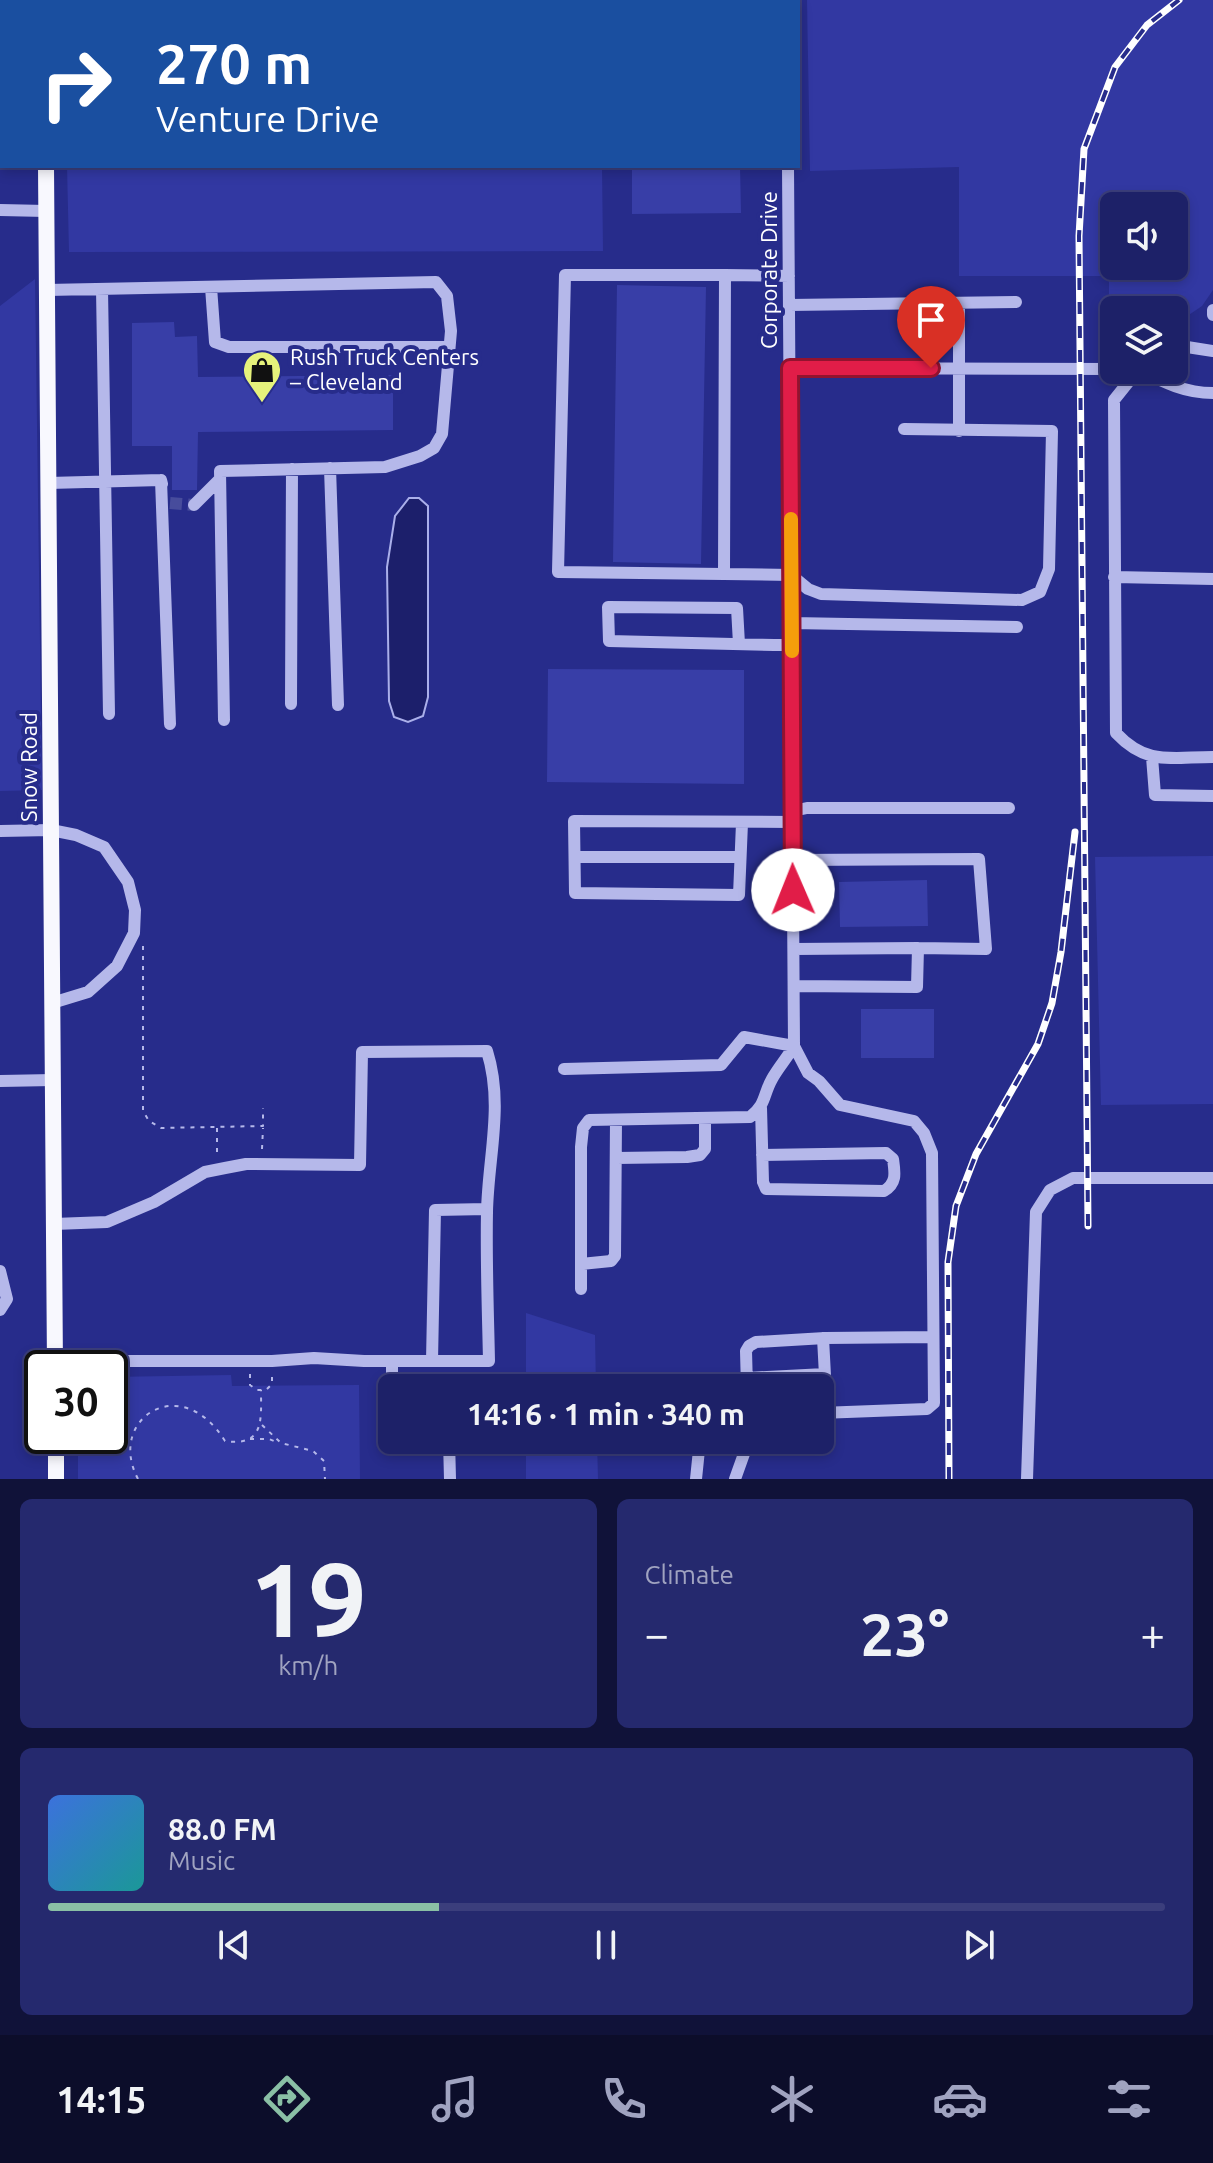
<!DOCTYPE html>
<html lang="en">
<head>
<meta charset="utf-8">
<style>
	body { margin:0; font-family:Ubuntu,sans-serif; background:#25296e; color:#f1f3f6; height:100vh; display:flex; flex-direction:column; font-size:30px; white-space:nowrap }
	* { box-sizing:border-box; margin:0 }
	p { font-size:26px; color:#a0a3c0 }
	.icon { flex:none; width:44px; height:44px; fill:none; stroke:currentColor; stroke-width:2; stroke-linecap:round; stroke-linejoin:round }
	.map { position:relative; height:1479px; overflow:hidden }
	.side { display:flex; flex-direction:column; gap:20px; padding:20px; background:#101239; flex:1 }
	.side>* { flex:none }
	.top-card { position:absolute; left:0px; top:0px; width:800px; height:168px; box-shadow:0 4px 12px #0003,0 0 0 2px #3b3e7c; background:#1a4fa0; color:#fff; overflow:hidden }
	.fabs { position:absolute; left:1100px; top:192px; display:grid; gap:16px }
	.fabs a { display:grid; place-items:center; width:88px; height:88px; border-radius:12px; background:#1d2168; box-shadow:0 4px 12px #0003,0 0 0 2px #3b3e7c; font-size:40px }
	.speed { position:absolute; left:24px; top:1350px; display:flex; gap:16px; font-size:40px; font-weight:700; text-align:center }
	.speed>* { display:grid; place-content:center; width:104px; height:104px; border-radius:50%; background:#1d2168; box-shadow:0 4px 12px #0003,0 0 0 2px #3b3e7c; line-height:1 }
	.speed .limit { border:4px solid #111; border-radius:12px; background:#fff; color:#111 }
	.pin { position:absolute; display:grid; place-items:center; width:68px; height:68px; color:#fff; margin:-82px -34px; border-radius:50% 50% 50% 0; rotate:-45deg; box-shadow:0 0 8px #0007 }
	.pin .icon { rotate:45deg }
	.me { position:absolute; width:88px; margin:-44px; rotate:359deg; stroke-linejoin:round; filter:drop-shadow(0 0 6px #0008) }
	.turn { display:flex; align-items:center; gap:28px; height:168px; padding:0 24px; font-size:36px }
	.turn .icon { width:104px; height:104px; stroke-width:2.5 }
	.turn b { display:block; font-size:56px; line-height:68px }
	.big { font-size:60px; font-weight:700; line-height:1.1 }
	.side .widget { flex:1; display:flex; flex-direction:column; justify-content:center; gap:12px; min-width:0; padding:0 28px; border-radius:12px; background:#25296e }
	.side .dial { align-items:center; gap:0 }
	.dial b { font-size:104px; line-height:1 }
	.song { display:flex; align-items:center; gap:24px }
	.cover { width:96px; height:96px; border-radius:12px; background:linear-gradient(135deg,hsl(220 70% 55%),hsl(180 70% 35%)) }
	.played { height:8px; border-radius:4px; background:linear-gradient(90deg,#8abfa5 35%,#3b3e7c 35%) }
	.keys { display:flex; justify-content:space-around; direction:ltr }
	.heat { display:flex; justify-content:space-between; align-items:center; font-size:44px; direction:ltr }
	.side .tiles { flex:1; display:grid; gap:20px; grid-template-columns:1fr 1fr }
	.widget:last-child { grid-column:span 2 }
	.trip { position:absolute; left:378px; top:1374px; width:456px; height:80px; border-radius:12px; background:#1d2168; box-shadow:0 4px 12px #0003,0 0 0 2px #3b3e7c; font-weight:700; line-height:80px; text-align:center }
	.tabs { display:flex; height:128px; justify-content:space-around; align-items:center; background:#0c0d2a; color:#a0a3c0 }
	.tabs .icon { width:56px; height:56px }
	.tabs .current { color:#8abfa5 }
	.tabs b { font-size:36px; color:#f1f3f6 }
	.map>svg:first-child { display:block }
	.green { fill:#3238a2; fill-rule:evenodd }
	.water { fill:#1c1f6b; stroke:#aaafea; stroke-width:2 }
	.building { fill:#383ea7 }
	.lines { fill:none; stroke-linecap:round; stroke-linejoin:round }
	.minor-tunnel { stroke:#474c9c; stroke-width:12; stroke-dasharray:12 6; stroke-linecap:butt }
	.path { stroke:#b5b8ea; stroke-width:2; stroke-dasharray:4 6; stroke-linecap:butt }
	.minor { stroke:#b5b8ea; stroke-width:12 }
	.major { stroke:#f8f8fe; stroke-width:16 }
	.rail-casing { stroke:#fff; stroke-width:7 }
	.rail { stroke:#272c8b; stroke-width:4; stroke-dasharray:12; stroke-linecap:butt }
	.route-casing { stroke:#92132f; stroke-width:20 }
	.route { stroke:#e11d48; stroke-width:14 }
	.slow { stroke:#f59e0b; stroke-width:14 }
	.labels { text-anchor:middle; stroke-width:8; stroke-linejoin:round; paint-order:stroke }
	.street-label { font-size:22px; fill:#fff; stroke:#272c8b }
	.poi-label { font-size:22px; fill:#fff; stroke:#272c8b; text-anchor:start }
</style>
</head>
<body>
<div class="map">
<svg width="1213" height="1479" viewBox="0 0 1213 1479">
	<rect width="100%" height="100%" fill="#272c8b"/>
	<path class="green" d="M807,0h406v290l-11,16 -28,19v-15h-60v20h-5v-54h-150v-109l-149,4zM1114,206h60v60h-60z
		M67,166h535l1,85 -534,1z
		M35,279l7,511 -42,1v-485z
		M1213,856v248l-112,1 -6,-248z
		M526,1313l69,22 1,53h-70z
		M231,1375l1,11 127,-1 1,94h-282v-43h32v-59z
		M526,1440h71l1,39h-72z"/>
	<path class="water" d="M409,498h10l9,8v191l-5,19 -15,6 -14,-5 -5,-16 -2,-134 8,-51z"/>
	<path class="building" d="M632,166h108l1,47 -109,1z
		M617,285l89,2 -5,277 -88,-2z
		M174,322l1,15 22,-1 1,41 195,-2v55l-195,2 -1,58h-25v-44h-40v-123z
		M548,669l196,1v114l-197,-2z
		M927,880l1,46 -88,1 -1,-45z
		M861,1009h73v49h-73z"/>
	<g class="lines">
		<path class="minor-tunnel" d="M170,503l24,2"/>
		<path class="path" d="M143,946v165l6,10 12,7 102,-2v-18
			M217,1128v30
			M262,1149l1,-21
			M250,1374v11l7,5h9l6,-6v-12
			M262,1425l19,18 32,8 11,10 1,18
			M250,1439h19l10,4
			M138,1479c-32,-60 43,-109 87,-38 40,6 36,-22 36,-51"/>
		<path class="minor" d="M721,0v2
			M787,0v2
			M0,62h2
			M0,91h2
			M788,166l6,880 14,27 11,8 21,24 74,16 10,12 8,20 2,250 -7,6 -107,4
			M0,210l46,1
			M789,276l-64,-1 -1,299 67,1 17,14 13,5 201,6 18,-8 9,-23 3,-138 -148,-2
			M211,287l4,55 14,5h219
			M102,289l7,425
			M47,290l389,-8 11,14 4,35 -9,103 -8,14 -14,8 -35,11 -165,4 4,249
			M959,303v128
			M789,305l227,-3
			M1213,310v5
			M1174,348l13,-1 26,4
			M790,368l324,1
			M1138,370l-24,30 2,333c31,33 55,24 97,24
			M1140,370c25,13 45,23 73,23
			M330,468l8,237
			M161,480l9,244
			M49,483l112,-3 1,4
			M194,505l26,-26
			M724,574l-166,-2 7,-297h160
			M1114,577l99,2
			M792,623l225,4
			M739,644l-2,-36 -129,-1 1,34 165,4h18
			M291,704l1,-235
			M1152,757l3,38 58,1
			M793,811l14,-3h202
			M742,823l-3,72 -164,-2 -1,-72 219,1
			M0,831l51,-1 25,5 28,12 24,35 7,28 -1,23 -17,33 -29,26 -36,11
			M575,857h165
			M793,860l186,-1 7,90 -68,-1
			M794,986l123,1 1,-39 -124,1
			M564,1069l157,-4 23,-28 50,9
			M0,1081l53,-1
			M761,1108l2,74 3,7 118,2c13,-8 11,-18 9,-32l-7,-6 -124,2
			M616,1158l71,-1 13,-2 5,-6v-31
			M54,1224l53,-2 47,-20 51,-30 20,-4 21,-4 114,1 2,-113 125,-1c17,54 1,106 0,161 -1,50 1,100 2,149h-125l-50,-3 -42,3h-217
			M581,1264l30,-3 4,-5 1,-136
			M0,1271l7,28 -7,11
			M581,1289v-142l2,-19 6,-8 161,-3c16,-12 13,-22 22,-38 6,-11 15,-21 22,-33
			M823,1338l4,75
			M392,1361v53
			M432,1361l3,-151 52,-1
			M747,1378l78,-4
			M747,1388l-1,-37 3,-5 7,-4 69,-4 108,-1
			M449,1440l1,39
			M696,1479l4,-39
			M735,1479l10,-28 1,-11
			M1027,1479l9,-267 14,-22 23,-12h140"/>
		<path class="major" d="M45,0v2
			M46,166l9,1202
			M56,1436v43"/>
		<g class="rail-casing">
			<path id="rail" d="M1088,1226l-9,-990 5,-87 31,-82 32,-42 32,-25
				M949,1479l-1,-217 8,-56 20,-52 62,-110 14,-41 9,-51 14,-120"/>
		</g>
		<use href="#rail" class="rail"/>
	</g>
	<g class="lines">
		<g class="route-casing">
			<path id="route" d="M793,890l-3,-522h141"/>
		</g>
		<use href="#route" class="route"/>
		<path class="slow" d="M791,519l1,132"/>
	</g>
	<defs>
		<g id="shop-pin" transform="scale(2)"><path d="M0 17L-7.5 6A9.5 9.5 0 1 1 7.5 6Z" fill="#e6f27b" stroke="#272c8b"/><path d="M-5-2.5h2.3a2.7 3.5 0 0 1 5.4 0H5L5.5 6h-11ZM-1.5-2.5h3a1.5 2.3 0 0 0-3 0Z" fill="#111"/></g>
	</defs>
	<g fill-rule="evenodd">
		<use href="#shop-pin" x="262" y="370"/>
	</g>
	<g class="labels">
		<g class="street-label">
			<text transform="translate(769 270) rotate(-90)" y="8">Corporate Drive</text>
			<text transform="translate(29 767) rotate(-90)" y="8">Snow Road</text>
		</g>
		<g class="poi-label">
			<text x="290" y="365">Rush Truck Centers<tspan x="290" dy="25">– Cleveland</tspan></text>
		</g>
	</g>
</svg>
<div class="fabs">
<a><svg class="icon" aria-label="sound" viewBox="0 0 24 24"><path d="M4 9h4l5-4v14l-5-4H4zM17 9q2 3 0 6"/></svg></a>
<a><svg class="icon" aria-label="layers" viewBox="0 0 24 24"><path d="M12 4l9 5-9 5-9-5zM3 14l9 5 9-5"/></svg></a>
</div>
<div class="speed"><div class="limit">30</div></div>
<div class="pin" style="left:931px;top:368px;background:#d93025"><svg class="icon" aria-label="arrive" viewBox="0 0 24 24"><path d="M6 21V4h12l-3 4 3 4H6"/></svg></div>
<svg class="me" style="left:793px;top:890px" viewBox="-20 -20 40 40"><circle r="19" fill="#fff"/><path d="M0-13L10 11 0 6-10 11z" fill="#e11d48"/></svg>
<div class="trip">14:16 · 1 min · 340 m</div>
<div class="top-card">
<div class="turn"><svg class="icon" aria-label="right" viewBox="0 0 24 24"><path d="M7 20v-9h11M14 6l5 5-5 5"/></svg><div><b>270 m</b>Venture Drive</div></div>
</div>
</div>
<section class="side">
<div class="tiles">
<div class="widget dial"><b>19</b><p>km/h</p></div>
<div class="widget"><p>Climate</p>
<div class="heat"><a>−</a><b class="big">23°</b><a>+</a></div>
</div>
<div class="widget">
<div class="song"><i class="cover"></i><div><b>88.0 FM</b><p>Music</p></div></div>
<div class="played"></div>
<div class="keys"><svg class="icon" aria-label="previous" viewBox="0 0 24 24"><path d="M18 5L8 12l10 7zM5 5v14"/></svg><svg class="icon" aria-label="pause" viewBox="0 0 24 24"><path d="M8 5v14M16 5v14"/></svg><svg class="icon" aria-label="next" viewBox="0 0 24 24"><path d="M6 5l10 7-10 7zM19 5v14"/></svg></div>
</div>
</div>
</section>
<nav class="tabs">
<b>14:15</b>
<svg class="icon current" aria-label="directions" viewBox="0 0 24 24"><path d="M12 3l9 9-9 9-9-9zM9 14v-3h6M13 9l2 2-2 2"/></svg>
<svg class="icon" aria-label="music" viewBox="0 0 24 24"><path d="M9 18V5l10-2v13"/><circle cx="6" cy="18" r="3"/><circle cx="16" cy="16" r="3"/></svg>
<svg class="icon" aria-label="phone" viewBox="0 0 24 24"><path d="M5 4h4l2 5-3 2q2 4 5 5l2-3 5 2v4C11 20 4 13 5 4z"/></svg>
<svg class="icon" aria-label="climate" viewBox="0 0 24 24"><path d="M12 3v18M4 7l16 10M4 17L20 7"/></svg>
<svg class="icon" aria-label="car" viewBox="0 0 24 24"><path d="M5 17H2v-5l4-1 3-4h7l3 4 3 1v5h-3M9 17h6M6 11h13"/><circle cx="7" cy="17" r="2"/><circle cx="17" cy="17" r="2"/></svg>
<svg class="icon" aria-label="filters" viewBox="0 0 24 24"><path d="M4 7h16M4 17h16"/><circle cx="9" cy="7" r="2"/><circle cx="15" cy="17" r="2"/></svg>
</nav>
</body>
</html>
